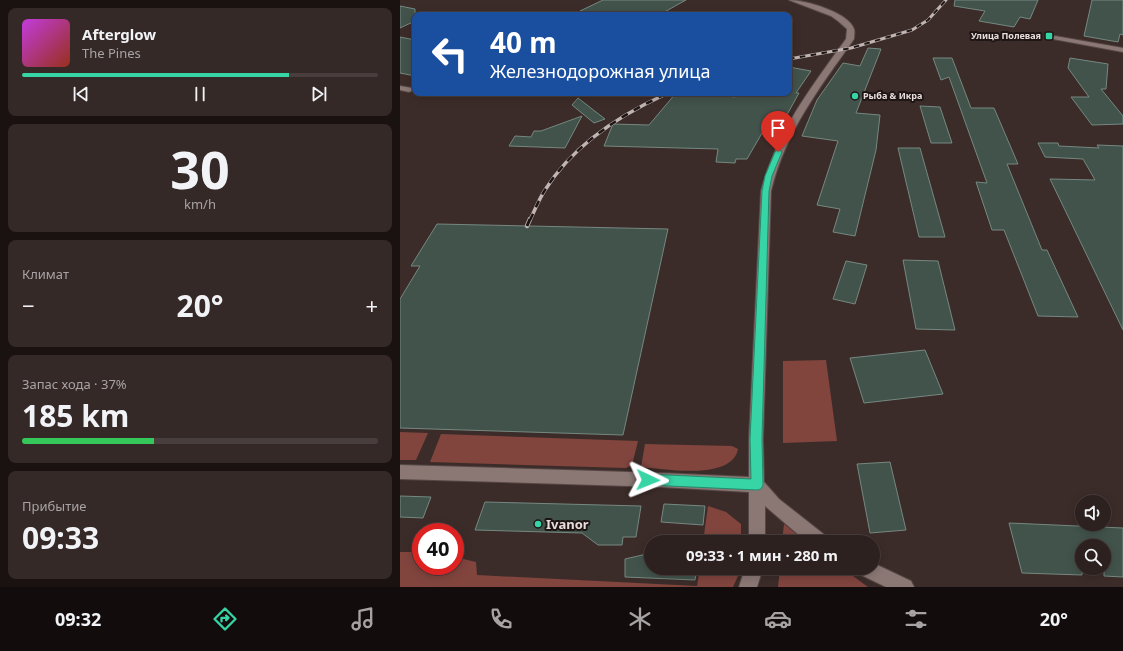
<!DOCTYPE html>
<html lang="ru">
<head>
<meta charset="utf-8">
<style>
	body { margin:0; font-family:"Noto Sans",sans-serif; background:#352928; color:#f1f3f6; height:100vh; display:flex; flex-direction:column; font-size:15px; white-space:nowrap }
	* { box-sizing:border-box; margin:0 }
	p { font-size:13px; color:#a7a3a4 }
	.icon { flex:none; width:22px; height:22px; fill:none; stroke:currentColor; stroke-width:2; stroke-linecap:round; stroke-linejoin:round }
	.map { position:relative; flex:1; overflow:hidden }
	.panel { display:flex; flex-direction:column; gap:8px; padding:8px; background:#191211; width:400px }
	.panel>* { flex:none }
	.top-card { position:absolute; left:12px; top:12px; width:380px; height:84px; border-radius:8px; box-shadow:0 2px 10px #0003,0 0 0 1px #483e3d; background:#1a4fa0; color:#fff; overflow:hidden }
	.buttons { position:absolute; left:675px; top:495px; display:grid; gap:8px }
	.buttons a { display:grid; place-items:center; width:36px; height:36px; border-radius:50%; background:#2d211f; box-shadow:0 2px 10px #0003,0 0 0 1px #483e3d; font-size:20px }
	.speed { position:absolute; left:12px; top:523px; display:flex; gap:8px; font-size:20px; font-weight:700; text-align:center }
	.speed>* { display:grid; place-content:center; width:52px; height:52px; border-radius:50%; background:#2d211f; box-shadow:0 2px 10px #0003,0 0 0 1px #483e3d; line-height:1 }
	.speed .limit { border:6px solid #d22; background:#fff; color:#111 }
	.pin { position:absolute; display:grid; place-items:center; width:34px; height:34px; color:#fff; margin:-41px -17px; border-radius:50% 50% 50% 0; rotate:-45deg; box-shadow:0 0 4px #0007 }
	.pin .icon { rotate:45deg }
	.me { position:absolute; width:44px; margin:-22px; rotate:92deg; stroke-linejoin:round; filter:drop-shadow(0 0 3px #0008) }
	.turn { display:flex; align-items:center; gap:14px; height:84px; padding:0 12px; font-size:18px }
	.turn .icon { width:52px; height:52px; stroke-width:2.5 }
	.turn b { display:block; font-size:28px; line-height:34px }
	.big { font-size:30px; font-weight:700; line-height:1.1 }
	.panel .card { flex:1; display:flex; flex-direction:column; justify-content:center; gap:6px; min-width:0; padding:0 14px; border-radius:8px; background:#352928 }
	.panel .dial { align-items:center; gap:0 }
	.dial b { font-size:52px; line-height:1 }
	.song { display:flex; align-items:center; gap:12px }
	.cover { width:48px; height:48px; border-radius:6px; background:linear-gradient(135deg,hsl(290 70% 55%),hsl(10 70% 35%)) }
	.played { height:4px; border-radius:2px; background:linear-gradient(90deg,#37d4a6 75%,#483e3d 75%) }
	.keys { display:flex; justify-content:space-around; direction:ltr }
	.heat { display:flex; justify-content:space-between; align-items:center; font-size:22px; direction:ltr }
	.charge { height:6px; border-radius:3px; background:linear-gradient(90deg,#34c759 37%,#483e3d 0) }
	.trip { position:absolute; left:244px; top:535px; width:236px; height:40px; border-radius:20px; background:#2d211f; box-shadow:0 2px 10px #0003,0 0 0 1px #483e3d; font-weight:700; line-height:40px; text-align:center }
	.dock { display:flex; height:64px; justify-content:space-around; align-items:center; background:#120d0c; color:#a7a3a4 }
	.dock .icon { width:28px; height:28px }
	.dock .selected { color:#37d4a6 }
	.dock b { font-size:18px; color:#f1f3f6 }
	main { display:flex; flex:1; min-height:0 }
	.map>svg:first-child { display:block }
	.green { fill:#81453e }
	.building { fill:#42534c; stroke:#758880 }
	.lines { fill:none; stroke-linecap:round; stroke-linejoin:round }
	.minor-casing { stroke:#564846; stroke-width:2 }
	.minor { fill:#8b7875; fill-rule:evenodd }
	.rail-far2-casing { stroke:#c1b5b3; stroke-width:3 }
	.rail-far1-casing { stroke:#c1b5b3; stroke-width:3.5 }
	.rail-casing { stroke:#c1b5b3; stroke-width:4.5 }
	.rail-far2 { stroke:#1e1615; stroke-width:2; stroke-dasharray:5.5; stroke-linecap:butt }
	.rail-far1 { stroke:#1e1615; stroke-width:2.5; stroke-dasharray:7; stroke-linecap:butt }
	.rail { stroke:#1e1615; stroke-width:3; stroke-dasharray:9; stroke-linecap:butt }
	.route { fill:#37d4a6; stroke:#248a6c }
	.poi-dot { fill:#37d4a6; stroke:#1e1615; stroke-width:1.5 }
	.labels { text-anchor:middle; stroke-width:4; stroke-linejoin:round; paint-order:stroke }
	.far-poi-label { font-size:9px; font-weight:bold; fill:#e8dddb; stroke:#1e1615; text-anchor:end }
	.near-poi-label { font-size:13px; font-weight:bold; fill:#e8dddb; stroke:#1e1615; text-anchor:start }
</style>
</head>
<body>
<main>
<section class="panel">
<div class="card">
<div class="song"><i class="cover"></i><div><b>Afterglow</b><p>The Pines</p></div></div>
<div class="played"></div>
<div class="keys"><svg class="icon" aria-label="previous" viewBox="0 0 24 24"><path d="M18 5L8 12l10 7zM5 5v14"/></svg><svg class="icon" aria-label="pause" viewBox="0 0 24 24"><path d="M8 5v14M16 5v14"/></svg><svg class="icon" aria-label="next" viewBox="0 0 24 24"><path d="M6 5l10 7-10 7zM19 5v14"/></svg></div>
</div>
<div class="card dial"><b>30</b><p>km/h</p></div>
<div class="card"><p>Климат</p>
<div class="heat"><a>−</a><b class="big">20°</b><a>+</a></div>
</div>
<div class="card"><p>Запас хода · 37%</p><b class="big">185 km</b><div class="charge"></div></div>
<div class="card"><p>Прибытие</p><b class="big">09:33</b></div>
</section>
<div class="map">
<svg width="723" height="587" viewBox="0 0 723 587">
	<rect width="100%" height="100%" fill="#3c2c29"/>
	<path class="green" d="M426,360l11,81 -54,2v-82z
		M0,432l28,1 -12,27h-16z
		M41,434l197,7 -6,24 -6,3 -196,-6z
		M245,444l87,2 6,3c-6,32 -73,20 -97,18z
		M308,506l18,6 15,12v18h-38z
		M384,524l23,18h-25z
		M0,552h21v14h15v2l7,-2h12v-9l21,5 1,13 220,11 3,-18h39l-1,8 -5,11h-333z
		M380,568h62l26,19h-90z"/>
	<path class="building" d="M203,0h83l-27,15h-65l-14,-4z
		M555,0h83l-8,19 -10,-2 -6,10 -35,-6 6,-10 -31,-5z
		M692,0h31v35l-3,-1 -2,8 -34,-6z
		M0,6l15,3v12l-15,7z
		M0,37l15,3v36l-15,-3z
		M468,48l13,1 -25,64 24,2 -4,35 -21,86 -22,-4 7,-23 -23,-4 21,-64 -36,-5 15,-36 26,-37 17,3z
		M533,58h19l19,50h23l24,56h-11l35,86h5l31,67 -40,-1 -34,-86h-12l-16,-48 11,1 -38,-106 -8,3z
		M670,58l38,6 -2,25h-5l22,27v8l-31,1 -21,-28h18l-21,-29z
		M389,67l22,4 -15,22h3l-21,38 -13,-3 -18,31h-11l-1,4 -19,-1 2,-13 -114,-3 9,-22 36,1 27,-32 28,1 4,-1 27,4 3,-4h51z
		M178,98l27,21 -11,4 -22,-18z
		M520,106l20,1 12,36h-21z
		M182,116l-17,32 -56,-2 6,-10 16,1 3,-6h7z
		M638,143h20l1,3 40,2 -2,-3 26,1v184l-73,-151 45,1 -12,-21 -38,-2z
		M498,148h22l25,89h-26z
		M37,224l231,5 -45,206 -223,-7v-129l20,-33h-9z
		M503,260l35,1 17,69 -39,-1z
		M446,261l21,4 -12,39 -22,-5z
		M525,350l18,44 -79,9 -14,-45z
		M490,462l16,68 -36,3 -13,-69z
		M0,496l31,1 -8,21 -23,-1z
		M85,502l156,4 -5,31h-13l-1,8h-24l-16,-12 -107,-3z
		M264,504l41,2 -2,19 -42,-3z
		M609,523l114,5v49l-19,-1v-30h-22v29l-60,-2z
		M251,553v15h46l-2,12 -70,-3v-18z"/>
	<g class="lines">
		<g class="minor-casing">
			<path id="minor" d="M389,0c16,0 59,12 65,29 1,3 0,7 0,10 -35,50 -68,91 -83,152l-8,248 1,43 15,17 47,37 2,6h-21l-42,-36v36h-16v-50l-88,-5 -261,-8v-14l261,8 88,4v-38l12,-248c16,-60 49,-102 85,-152l1,-10 -9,-8 -7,-5z
				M655,36l68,12v4l-70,-13v-2z
				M0,86l12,2 1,2 -4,2 -9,-2z
				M473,563l38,18 3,6h-28l-27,-13 -3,-6h17z
				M345,568h18l-6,19h-18z"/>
		</g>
		<use href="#minor" class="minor"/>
		<g class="rail-far2-casing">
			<path id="rail-far2" d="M389,59l62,-11 61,-18 16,-10 18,-20
				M261,96l8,-3"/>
		</g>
		<g class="rail-far1-casing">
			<path id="rail-far1" d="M130,220c5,-10 9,-21 15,-30 27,-43 73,-74 119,-95"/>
		</g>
		<g class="rail-casing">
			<path id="rail" d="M127,226l3,-7"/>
		</g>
		<use href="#rail-far2" class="rail-far2"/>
		<use href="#rail-far1" class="rail-far1"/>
		<use href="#rail" class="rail"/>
	</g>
	<path class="route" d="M378,149l4,3 -10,24 -3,15 -7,248 1,46 -2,4 -4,1 -109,-5 -4,-2 -1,-3 1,-4 4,-2 103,5 -1,-40 12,-248 3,-15 10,-24z"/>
	<g class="poi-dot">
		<rect x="645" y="32" width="8" height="8" rx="2"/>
		<circle cx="455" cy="96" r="4"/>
		<circle cx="138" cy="524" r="4"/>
	</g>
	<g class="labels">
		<g class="far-poi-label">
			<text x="641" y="39">Улица Полевая</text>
			<text x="463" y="99" text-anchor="start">Рыба &amp; Икра</text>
		</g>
		<g class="near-poi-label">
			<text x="146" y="529">Ivanor</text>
		</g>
	</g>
</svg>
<div class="buttons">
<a><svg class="icon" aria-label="sound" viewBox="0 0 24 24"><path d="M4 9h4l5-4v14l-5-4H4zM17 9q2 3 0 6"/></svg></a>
<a><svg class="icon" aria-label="search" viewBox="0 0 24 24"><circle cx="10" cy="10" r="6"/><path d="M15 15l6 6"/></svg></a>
</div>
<div class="speed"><div class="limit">40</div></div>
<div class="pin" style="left:378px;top:152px;background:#d93025"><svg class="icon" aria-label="arrive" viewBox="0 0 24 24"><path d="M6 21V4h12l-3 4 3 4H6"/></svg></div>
<svg class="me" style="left:248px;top:480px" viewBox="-20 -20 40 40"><path d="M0-17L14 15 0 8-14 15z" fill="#37d4a6" stroke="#fff" stroke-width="4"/></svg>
<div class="trip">09:33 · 1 мин · 280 m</div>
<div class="top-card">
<div class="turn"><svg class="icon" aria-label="left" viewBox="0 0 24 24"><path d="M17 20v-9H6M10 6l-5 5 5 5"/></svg><div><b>40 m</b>Железнодорожная улица</div></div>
</div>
</div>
</main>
<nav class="dock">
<b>09:32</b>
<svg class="icon selected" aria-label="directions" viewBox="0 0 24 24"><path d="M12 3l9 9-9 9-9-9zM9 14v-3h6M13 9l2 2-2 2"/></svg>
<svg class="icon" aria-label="music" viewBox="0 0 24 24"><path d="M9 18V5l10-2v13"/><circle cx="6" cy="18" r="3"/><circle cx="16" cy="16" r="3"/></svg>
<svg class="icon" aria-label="phone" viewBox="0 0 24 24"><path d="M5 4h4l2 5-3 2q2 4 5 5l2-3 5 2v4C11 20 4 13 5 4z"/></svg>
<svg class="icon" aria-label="climate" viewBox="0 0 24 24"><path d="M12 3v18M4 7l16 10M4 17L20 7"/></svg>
<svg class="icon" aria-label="car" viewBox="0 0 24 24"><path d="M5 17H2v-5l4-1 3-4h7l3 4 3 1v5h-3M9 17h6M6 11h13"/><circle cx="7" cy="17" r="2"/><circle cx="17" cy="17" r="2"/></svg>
<svg class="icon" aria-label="filters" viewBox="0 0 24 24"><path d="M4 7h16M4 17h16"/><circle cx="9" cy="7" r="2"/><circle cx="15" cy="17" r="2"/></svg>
<b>20°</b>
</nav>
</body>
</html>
